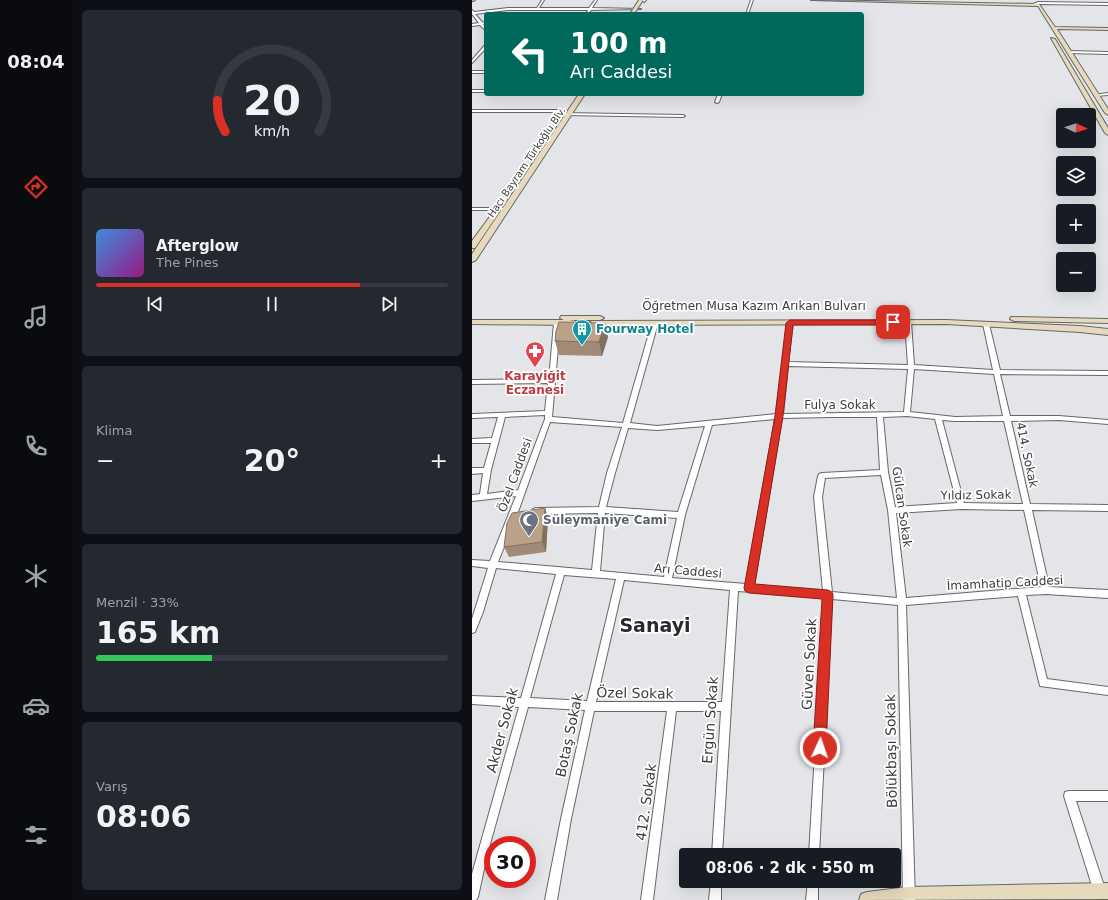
<!DOCTYPE html>
<html lang="tr">
<head>
<meta charset="utf-8">
<style>
	body { margin:0; font-family:"DejaVu Sans",sans-serif; background:#242831; color:#f1f3f6; height:100vh; display:flex; flex-direction:column; font-size:15px; white-space:nowrap }
	* { box-sizing:border-box; margin:0 }
	p { font-size:13px; color:#9ea1a6 }
	.icon { flex:none; width:22px; height:22px; fill:none; stroke:currentColor; stroke-width:2; stroke-linecap:round; stroke-linejoin:round }
	.map { position:relative; flex:1; overflow:hidden }
	.side { display:flex; flex-direction:column; gap:10px; padding:10px; background:#0d0f14; width:400px }
	.side>* { flex:none }
	.guide { position:absolute; left:12px; top:12px; width:380px; height:84px; border-radius:4px; box-shadow:0 4px 16px #0002; background:#00695c; color:#fff; overflow:hidden }
	.needle { width:26px; rotate:94deg }
	.controls { position:absolute; left:584px; top:108px; display:grid; gap:8px }
	.controls a { display:grid; place-items:center; width:40px; height:40px; border-radius:4px; background:#171b24; box-shadow:0 4px 16px #0002; font-size:20px }
	.speed { position:absolute; left:12px; top:836px; display:flex; gap:8px; font-size:20px; font-weight:700; text-align:center }
	.speed>* { display:grid; place-content:center; width:52px; height:52px; border-radius:50%; background:#171b24; box-shadow:0 4px 16px #0002; line-height:1 }
	.speed .limit { border:6px solid #d22; background:#fff; color:#111 }
	.pin { position:absolute; display:grid; place-items:center; width:34px; height:34px; color:#fff; margin:-17px; border-radius:8px; box-shadow:0 2px 6px #0006 }
	.me { position:absolute; width:44px; margin:-22px; rotate:3deg; stroke-linejoin:round; filter:drop-shadow(0 0 3px #0008) }
	.turn { display:flex; align-items:center; gap:14px; height:84px; padding:0 20px; font-size:18px }
	.turn .icon { width:52px; height:52px; stroke-width:2.5 }
	.turn b { display:block; font-size:28px; line-height:34px }
	.big { font-size:30px; font-weight:600; line-height:1.1 }
	.side .tile { flex:1; display:flex; flex-direction:column; justify-content:center; gap:6px; min-width:0; padding:0 14px; border-radius:6px; background:#242831 }
	.side .dial { align-items:center; gap:0 }
	.dial svg { height:104px; overflow:visible; fill:none; stroke:#363941; stroke-width:7; stroke-linecap:round; text-anchor:middle }
	.dial text { fill:#f1f3f6; stroke:none }
	.song { display:flex; align-items:center; gap:12px }
	.cover { width:48px; height:48px; border-radius:6px; background:linear-gradient(135deg,hsl(210 70% 55%),hsl(310 70% 35%)) }
	.played { height:4px; border-radius:2px; background:linear-gradient(90deg,#d93025 75%,#363941 75%) }
	.keys { display:flex; justify-content:space-around; direction:ltr }
	.heat { display:flex; justify-content:space-between; align-items:center; font-size:22px; direction:ltr }
	.charge { height:6px; border-radius:3px; background:linear-gradient(90deg,#34c759 33%,#363941 0) }
	.trip { position:absolute; left:207px; top:848px; width:222px; height:40px; border-radius:4px; background:#171b24; box-shadow:0 4px 16px #0002; font-weight:600; line-height:40px; text-align:center }
	main { display:flex; flex:1; min-height:0 }
	.menu { display:flex; flex-direction:column; width:72px; justify-content:space-around; align-items:center; background:#090b0e; color:#9ea1a6 }
	.menu .icon { width:28px; height:28px }
	.menu .on { color:#d93025 }
	.menu b { font-size:18px; color:#f1f3f6 }
	.map>svg:first-child { display:block }
	.lines { fill:none; stroke-linecap:round; stroke-linejoin:round }
	.street-casing { stroke:#67676b; stroke-width:2 }
	.secondary-casing { stroke:#67676b; stroke-width:2 }
	.street { fill:#fff; fill-rule:evenodd }
	.secondary { fill:#e6dabc; fill-rule:evenodd }
	.wall { fill:#a18a76 }
	.shaded-wall { fill:#837160 }
	.building { fill:#bba189; stroke:#837160 }
	.route { fill:#d93025; stroke:#8d1f18 }
	.labels { text-anchor:middle; stroke-width:3.5; stroke-linejoin:round; paint-order:stroke }
	.far-street-label { font-size:10px; fill:#3c3c3d; stroke:#fff }
	.street-label { font-size:12px; fill:#3c3c3d; stroke:#fff }
	.culture-label { font-size:12px; font-weight:bold; fill:#0d838f; stroke:#fff; text-anchor:start }
	.health-label { font-size:12px; font-weight:bold; fill:#be3a42; stroke:#fff }
	.worship-label { font-size:12px; font-weight:bold; fill:#5b616d; stroke:#fff; text-anchor:start }
	.near-street-label { font-size:14px; fill:#3c3c3d; stroke:#fff }
	.near-district-label { font-size:19px; font-weight:bold; fill:#2a2a2d; stroke:#fff }
</style>
</head>
<body>
<main>
<nav class="menu">
<b>08:04</b>
<svg class="icon on" aria-label="directions" viewBox="0 0 24 24"><path d="M12 3l9 9-9 9-9-9zM9 14v-3h6M13 9l2 2-2 2"/></svg>
<svg class="icon" aria-label="music" viewBox="0 0 24 24"><path d="M9 18V5l10-2v13"/><circle cx="6" cy="18" r="3"/><circle cx="16" cy="16" r="3"/></svg>
<svg class="icon" aria-label="phone" viewBox="0 0 24 24"><path d="M5 4h4l2 5-3 2q2 4 5 5l2-3 5 2v4C11 20 4 13 5 4z"/></svg>
<svg class="icon" aria-label="climate" viewBox="0 0 24 24"><path d="M12 3v18M4 7l16 10M4 17L20 7"/></svg>
<svg class="icon" aria-label="car" viewBox="0 0 24 24"><path d="M5 17H2v-5l4-1 3-4h7l3 4 3 1v5h-3M9 17h6M6 11h13"/><circle cx="7" cy="17" r="2"/><circle cx="17" cy="17" r="2"/></svg>
<svg class="icon" aria-label="filters" viewBox="0 0 24 24"><path d="M4 7h16M4 17h16"/><circle cx="9" cy="7" r="2"/><circle cx="15" cy="17" r="2"/></svg>
</nav>
<section class="side">
<div class="tile dial"><svg viewBox="0 0 100 80">
<path d="M14 69A42 42 0 1 1 86 69"/>
<path d="M14 69A42 42 0 0 1 8 45" stroke="#d93025"/>
<text x="50" y="56" font-size="32" font-weight="700">20</text>
<text x="50" y="72" font-size="11">km/h</text>
</svg></div>
<div class="tile">
<div class="song"><i class="cover"></i><div><b>Afterglow</b><p>The Pines</p></div></div>
<div class="played"></div>
<div class="keys"><svg class="icon" aria-label="previous" viewBox="0 0 24 24"><path d="M18 5L8 12l10 7zM5 5v14"/></svg><svg class="icon" aria-label="pause" viewBox="0 0 24 24"><path d="M8 5v14M16 5v14"/></svg><svg class="icon" aria-label="next" viewBox="0 0 24 24"><path d="M6 5l10 7-10 7zM19 5v14"/></svg></div>
</div>
<div class="tile"><p>Klima</p>
<div class="heat"><a>−</a><b class="big">20°</b><a>+</a></div>
</div>
<div class="tile"><p>Menzil · 33%</p><b class="big">165 km</b><div class="charge"></div></div>
<div class="tile"><p>Varış</p><b class="big">08:06</b></div>
</section>
<div class="map">
<svg width="636" height="900" viewBox="0 0 636 900">
	<rect width="100%" height="100%" fill="#e4e5e8"/>
	<g class="lines">
		<g class="street-casing">
			<path id="street" d="M70,0h2l-5,8h50l6,-8h2l-5,8 49,1 -50,1 -3,4h-2l2,-4h-80l-33,4 7,8 4,1 -3,1 3,4v3l-6,-6 -8,1v-2l7,-1 -7,-9v-4l2,2 34,-4h29z
				M171,0h3l-2,2 -1,-1z
				M279,0h2l-5,14h-2z
				M566,2l70,1v2l-70,-1 -6,2 -1,-1z
				M13,45h1v3l-14,15v-3z
				M597,51l39,1v2l-40,-1z
				M0,71h14v2h-14z
				M0,90h14v2h-14z
				M636,93v2l-12,1 -2,-1z
				M246,94h4l-3,8 -2,1 -2,-1z
				M0,110h93l2,1 -2,1h-93z
				M91,113l120,2 2,1 -2,1 -121,-2v-2z
				M0,208h32l2,1 -2,1h-32z
				M436,320l3,2 3,43 79,5 -10,-46 3,-2 3,2 11,46 108,1v4l-108,-1 10,42h49l49,4v4l-49,-4 -48,1 19,83 78,1v6l-76,-1 17,77 59,3v8l-62,-4 -20,1 21,84 61,8v8l-68,-9 -22,-90 -112,9 9,295h-12l-5,-295 -66,-6 -13,256h-10l15,-257 -86,-7 -16,264h-10l9,-144h-45l-23,189h-12l26,-189h-73l-23,108 -14,81h-12l16,-81 24,-109 -57,-3 -41,148 -9,42 -2,3h-4v-26l47,-167 -47,-3v-8l49,2 35,-124 -60,-6 -13,44 -8,20 -3,1v-14l16,-51 -16,-2v-6l18,1 26,-65 -44,5v-6l8,-1 3,-21 -11,1v-6h12l7,-25h-19v-4l20,-1 6,-21 -26,1v-4l73,-3 3,-28 -76,1v-4l77,-1 5,-56 1,-1h4l1,1 -8,94 71,6 29,-100 3,-2 3,2 -28,100 27,3 119,-12 12,-92h4l1,1 -5,39 120,3 -3,-43zM316,366l120,3 -4,43 -121,2zM442,369l80,5 9,42 -48,1 -45,-5zM73,415v4l-27,71 -31,4 4,-24 14,-53zM435,416l28,3 22,84 -62,4 -7,-35 -5,-55zM359,417h46l3,53 -58,3 -3,1 -1,2 -4,21 9,94 -69,-6 28,-167zM303,419l-29,165 -74,-6 13,-63 27,-90zM470,420l13,1h49l19,83 -59,-1zM78,422l72,5 -15,46 -8,34 -63,1 -3,1 -1,2 1,2 3,1 62,-1 -6,57 -94,-8 20,-50zM233,426l-27,86 -72,-5 9,-34 13,-45 29,2zM409,475l7,35 9,88 -65,-6 -10,-95 3,-19zM489,509l63,1 17,77 -135,11 -10,-85zM133,513l72,5 -13,59 -64,-6zM92,575l52,4 -29,122 -57,-3zM152,580l106,10 -8,112h-126z
				M597,791h39v10h-32l30,91 -2,4 -4,2 -4,-2 -2,-4 -30,-96 1,-4z
				M239,881h10v19h-12z
				M336,881h10v19h-12z"/>
		</g>
		<g class="secondary-casing">
			<path id="secondary" d="M0,0h3l-2,1z
				M167,0h4l-9,14h-4z
				M339,0l228,4 16,23 53,1v2l-51,-1 51,80v6l-3,-2 -67,-107z
				M579,38l4,1 53,89v7l-3,-2z
				M107,94h6l-109,166 -4,2v-8z
				M27,204l5,1 -29,43h-3v-7z
				M89,316h39l4,2 -4,2h-31l6,1 1,2 -4,2 -100,-1v-4h92l-4,-2z
				M539,317l97,2v4l-94,-2 -4,-2z
				M474,320l134,6 28,3v6l-28,-3 -134,-8 -354,1 -4,-2 4,-2z
				M636,883v16l-249,1 2,-6 6,-2 41,-5z"/>
		</g>
		<use href="#street" class="street"/>
		<use href="#secondary" class="secondary"/>
	</g>
	<path class="wall" d="M136,337l-6,19 -43,-1 -4,-14z
		M73,508l3,10 -2,34 -37,5 -5,-10z"/>
	<path class="shaded-wall" d="M133,323l3,14 -6,19 -3,-14z
		M73,508l3,10 -2,34 -4,-10z"/>
	<path class="building" d="M87,322l46,1 -6,19 -44,-1 1,-10z
		M73,508l-3,34 -38,5 3,-24 5,-10z"/>
	<path class="route" d="M318,320h103l4,2 -4,3h-100l-10,91 -28,168 73,6 4,2 1,3 -7,153 -2,4 -4,2 -5,-2 -2,-4 9,-149 -73,-6 -4,-2 -1,-3 31,-172 11,-93z"/>
	<defs>
		<g id="building-pin" transform="scale(1)"><path d="M0 17L-7.5 6A9.5 9.5 0 1 1 7.5 6Z" fill="#0f9aa8" stroke="#fff"/><path d="M-4-6H4V6H1V3H-1V6H-4ZM-2.5-4.3h1.7v1.8h-1.7ZM.8-4.3h1.7v1.8H.8ZM-2.5-1h1.7V.8h-1.7ZM.8-1h1.7V.8H.8Z" fill="#fff"/></g>
		<g id="pharmacy-pin" transform="scale(1)"><path d="M0 17L-7.5 6A9.5 9.5 0 1 1 7.5 6Z" fill="#e0444e" stroke="#fff"/><path d="M-2-6h4v4h4v4h-4v4h-4v-4h-4v-4h4Z" fill="#fff"/></g>
		<g id="mosque-pin" transform="scale(1)"><path d="M0 17L-7.5 6A9.5 9.5 0 1 1 7.5 6Z" fill="#6b7280" stroke="#fff"/><path d="M3.5-4.9A6 6 0 1 0 3.5 4.9A5 5 0 1 1 3.5-4.9Z" fill="#fff"/></g>
	</defs>
	<g fill-rule="evenodd">
		<use href="#building-pin" x="110" y="329"/>
		<use href="#pharmacy-pin" x="63" y="351"/>
		<use href="#mosque-pin" x="57" y="520"/>
	</g>
	<g class="labels">
		<g class="far-street-label">
			<text transform="translate(54 162) rotate(-56)" y="4">Hacı Bayram Türkoğlu Blv.</text>
		</g>
		<g class="street-label">
			<text x="282" y="310">Öğretmen Musa Kazım Arıkan Bulvarı</text>
			<text x="368" y="409">Fulya Sokak</text>
			<text transform="translate(555 455) rotate(78)" y="4">414. Sokak</text>
			<text transform="translate(43 475) rotate(-70)" y="4">Özel Caddesi</text>
			<text transform="translate(504 495) rotate(-1)" y="4">Yıldız Sokak</text>
			<text transform="translate(430 507) rotate(82)" y="4">Gülcan Sokak</text>
			<text transform="translate(216 571) rotate(5)" y="4">Arı Caddesi</text>
			<text transform="translate(533 583) rotate(-3)" y="4">İmamhatip Caddesi</text>
		</g>
		<g class="culture-label">
			<text x="124" y="333">Fourway Hotel</text>
		</g>
		<g class="health-label">
			<text x="63" y="380">Karayiğit<tspan x="63" dy="14">Eczanesi</tspan></text>
		</g>
		<g class="worship-label">
			<text x="71" y="524">Süleymaniye Cami</text>
		</g>
		<g class="near-street-label">
			<text transform="translate(337 664) rotate(-87)" y="5">Güven Sokak</text>
			<text transform="translate(163 693) rotate(1)" y="5">Özel Sokak</text>
			<text transform="translate(238 720) rotate(-86)" y="5">Ergün Sokak</text>
			<text transform="translate(30 730) rotate(-75)" y="5">Akder Sokak</text>
			<text transform="translate(97 735) rotate(-78)" y="5">Botaş Sokak</text>
			<text transform="translate(419 751) rotate(-91)" y="5">Bölükbaşı Sokak</text>
			<text transform="translate(174 802) rotate(-82)" y="5">412. Sokak</text>
		</g>
		<g class="near-district-label">
			<text x="183" y="632">Sanayi</text>
		</g>
	</g>
</svg>
<div class="controls">
<a><svg class="needle" viewBox="-14 -14 28 28"><path d="M0-13l5 13h-10z" fill="#e53935"/><path d="M0 13l5-13h-10z" fill="#9ea1a6"/></svg></a>
<a><svg class="icon" aria-label="layers" viewBox="0 0 24 24"><path d="M12 4l9 5-9 5-9-5zM3 14l9 5 9-5"/></svg></a>
<a>+</a>
<a>−</a>
</div>
<div class="speed"><div class="limit">30</div></div>
<div class="pin" style="left:421px;top:322px;background:#d93025"><svg class="icon" aria-label="arrive" viewBox="0 0 24 24"><path d="M6 21V4h12l-3 4 3 4H6"/></svg></div>
<svg class="me" style="left:348px;top:748px" viewBox="-20 -20 40 40"><circle r="17" fill="#d93025" stroke="#fff" stroke-width="3"/><path d="M0-11L8 9 0 5-8 9z" fill="#fff"/></svg>
<div class="trip">08:06 · 2 dk · 550 m</div>
<div class="guide">
<div class="turn"><svg class="icon" aria-label="left" viewBox="0 0 24 24"><path d="M17 20v-9H6M10 6l-5 5 5 5"/></svg><div><b>100 m</b>Arı Caddesi</div></div>
</div>
</div>
</main>
</body>
</html>
